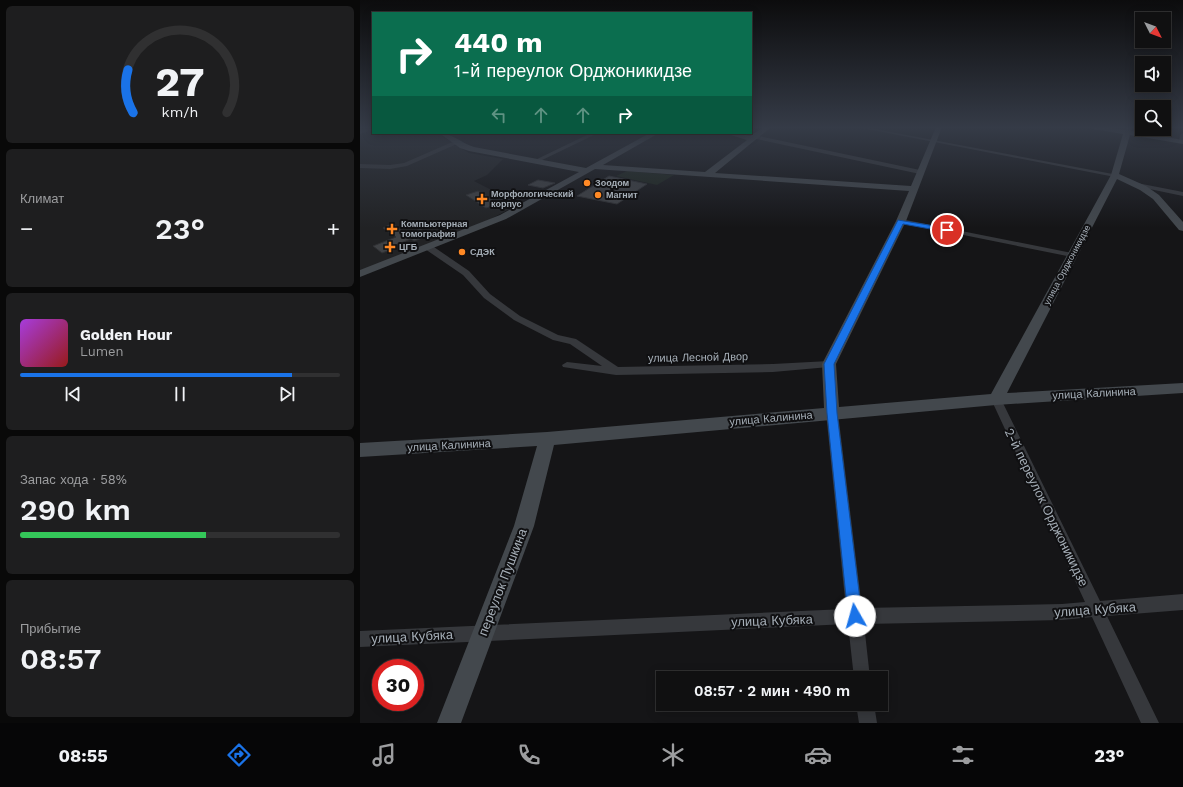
<!DOCTYPE html>
<html lang="ru">
<head>
<meta charset="utf-8">
<style>
	body { margin:0; font-family:"Work Sans",sans-serif; background:#1e1e1f; color:#f1f3f6; height:100vh; display:flex; flex-direction:column; font-size:15px; white-space:nowrap }
	* { box-sizing:border-box; margin:0 }
	p { font-size:13px; color:#9c9d9f }
	.icon { flex:none; width:22px; height:22px; fill:none; stroke:currentColor; stroke-width:2; stroke-linecap:round; stroke-linejoin:round }
	.map { position:relative; flex:1; overflow:hidden }
	.panel { display:flex; flex-direction:column; gap:6px; padding:6px; background:#090909; width:360px }
	.panel>* { flex:none }
	.top-card { position:absolute; left:12px; top:12px; width:380px; height:122px; border-radius:0px; box-shadow:0 2px 10px #0003,0 0 0 1px #303031; background:#0b6e4f; color:#fff; overflow:hidden }
	.needle { width:26px; rotate:132deg }
	.buttons { position:absolute; left:775px; top:12px; display:grid; gap:8px }
	.buttons a { display:grid; place-items:center; width:36px; height:36px; border-radius:0px; background:#101011; box-shadow:0 2px 10px #0003,0 0 0 1px #303031; font-size:20px }
	.speed { position:absolute; left:12px; top:659px; display:flex; gap:8px; font-size:20px; font-weight:700; text-align:center }
	.speed>* { display:grid; place-content:center; width:52px; height:52px; border-radius:50%; background:#101011; box-shadow:0 2px 10px #0003,0 0 0 1px #303031; line-height:1 }
	.speed .limit { border:6px solid #d22; background:#fff; color:#111 }
	.pin { position:absolute; display:grid; place-items:center; width:34px; height:34px; color:#fff; margin:-17px; border:2px solid #fff; border-radius:50%; box-shadow:0 1px 4px #0007 }
	.me { position:absolute; width:44px; margin:-22px; rotate:353deg; stroke-linejoin:round; filter:drop-shadow(0 0 3px #0008) }
	.turn { display:flex; align-items:center; gap:14px; height:84px; padding:0 16px; font-size:18px }
	.turn .icon { width:52px; height:52px; stroke-width:2.5 }
	.turn b { display:block; font-size:28px; line-height:34px }
	.lanes { display:flex; align-items:center; height:38px; padding:0 16px; background:#0003; justify-content:center; gap:20px; direction:ltr }
	.lanes .off { opacity:.35 }
	.big { font-size:30px; font-weight:600; line-height:1.1 }
	.panel .tile { flex:1; display:flex; flex-direction:column; justify-content:center; gap:6px; min-width:0; padding:0 14px; border-radius:6px; background:#1e1e1f }
	.panel .dial { align-items:center; gap:0 }
	.dial svg { height:104px; overflow:visible; fill:none; stroke:#303031; stroke-width:7; stroke-linecap:round; text-anchor:middle }
	.dial text { fill:#f1f3f6; stroke:none }
	.song { display:flex; align-items:center; gap:12px }
	.cover { width:48px; height:48px; border-radius:6px; background:linear-gradient(135deg,hsl(280 70% 55%),hsl(0 70% 35%)) }
	.played { height:4px; border-radius:2px; background:linear-gradient(90deg,#1a73e8 85%,#303031 85%) }
	.keys { display:flex; justify-content:space-around; direction:ltr }
	.heat { display:flex; justify-content:space-between; align-items:center; font-size:22px; direction:ltr }
	.charge { height:6px; border-radius:3px; background:linear-gradient(90deg,#34c759 58%,#303031 0) }
	.trip { position:absolute; left:296px; top:671px; width:232px; height:40px; border-radius:0px; background:#101011; box-shadow:0 2px 10px #0003,0 0 0 1px #303031; font-weight:600; line-height:40px; text-align:center }
	.tabs { display:flex; height:64px; justify-content:space-around; align-items:center; background:#060607; color:#9c9d9f }
	.tabs .icon { width:28px; height:28px }
	.tabs .active { color:#1a73e8 }
	.tabs b { font-size:18px; color:#f1f3f6 }
	main { display:flex; flex:1; min-height:0 }
	.map>svg:first-child { display:block }
	.built { fill:#212224 }
	.green { fill:#1d251d }
	.building { fill:#3f4144; stroke:#2f3033 }
	.lines { fill:none; stroke-linecap:round; stroke-linejoin:round }
	.street { fill:#36383c; fill-rule:evenodd }
	.secondary { fill:#43484d; fill-rule:evenodd }
	.route { fill:#1a73e8; stroke:#114b97 }
	.poi-dot { fill:#ff8925; stroke:#101012; stroke-width:1.5 }
	.labels { text-anchor:middle; stroke-width:4; stroke-linejoin:round; paint-order:stroke }
	.far-poi-label { font-size:9px; font-weight:bold; fill:#a6afb8; stroke:#101012; text-anchor:start }
	.far-street-label { font-size:9px; fill:#a6afb8; stroke:#101012 }
	.street-label { font-size:11px; fill:#a6afb8; stroke:#101012 }
	.near-street-label { font-size:13px; fill:#a6afb8; stroke:#101012 }
</style>
</head>
<body>
<main>
<section class="panel">
<div class="tile dial"><svg viewBox="0 0 100 80">
<path d="M14 69A42 42 0 1 1 86 69"/>
<path d="M14 69A42 42 0 0 1 10 36" stroke="#1a73e8"/>
<text x="50" y="56" font-size="32" font-weight="700">27</text>
<text x="50" y="72" font-size="11">km/h</text>
</svg></div>
<div class="tile"><p>Климат</p>
<div class="heat"><a>−</a><b class="big">23°</b><a>+</a></div>
</div>
<div class="tile">
<div class="song"><i class="cover"></i><div><b>Golden Hour</b><p>Lumen</p></div></div>
<div class="played"></div>
<div class="keys"><svg class="icon" aria-label="previous" viewBox="0 0 24 24"><path d="M18 5L8 12l10 7zM5 5v14"/></svg><svg class="icon" aria-label="pause" viewBox="0 0 24 24"><path d="M8 5v14M16 5v14"/></svg><svg class="icon" aria-label="next" viewBox="0 0 24 24"><path d="M6 5l10 7-10 7zM19 5v14"/></svg></div>
</div>
<div class="tile"><p>Запас хода · 58%</p><b class="big">290 km</b><div class="charge"></div></div>
<div class="tile"><p>Прибытие</p><b class="big">08:57</b></div>
</section>
<div class="map">
<svg width="823" height="723" viewBox="0 0 823 723">
	<rect width="100%" height="100%" fill="#151517"/>
	<path class="built" d="M0,127h13v6h64l32,20 34,6 -16,16 -13,6 45,23 -34,18 -125,49z"/>
	<path class="green" d="M267,171l47,4 -17,10 -41,-9z"/>
	<path class="building" d="M249,176l38,8 -30,20 -40,-8z
		M178,180l17,3 -12,5 -15,-3z
		M118,191l20,13 -12,4 -20,-13z
		M31,224h2l13,10 15,-5 2,5 -1,1 3,2 -11,4 -3,-2 -18,7 3,2 -14,5 -9,-7 23,-9 -13,-9z"/>
	<g class="lines">
		<path class="street" d="M497,127h7l254,48 -3,2z
			M13,128v2l-13,4v-4z
			M231,133h7l-60,29 -5,-1z
			M823,133v9h-4l1,-7z
			M394,135l166,35 3,2 -3,2 -168,-36 -1,-1z
			M97,140l3,2 -1,1 -52,23 -17,3 -30,-1v-4l30,1 14,-2z
			M777,183l46,9v4l-48,-10v-2z
			M541,219l171,34 4,2 -4,2 -173,-35 -1,-1z
			M65,245h6l38,26 21,23 30,22 38,19 18,4 42,28 155,-3 56,-3 5,3 -5,3 -56,5 -157,3 -53,-8 -1,-2 5,-3 35,4 -32,-22 -17,-4 -39,-20 -30,-22 -21,-23 -38,-26z
			M636,395l4,1 1,3 99,202 83,-7v16l-76,6 52,107h-18l-49,-106 -30,3 -198,4 6,54h-16l-6,-54 -488,23v-16l486,-22 -20,-196 2,-3 4,-1 4,1 2,3 24,195 200,-4 23,-2 -94,-203 1,-3z
			M496,704h18l3,19h-18z"/>
		<path class="secondary" d="M404,127h7l-56,46 196,13 25,-59h6l-36,94 -70,143 3,43 152,-13 120,-219 12,-41 -30,-5 -3,-2h13l22,3 1,-3h6l-1,4 52,9v4l-53,-9 -11,39 27,12 13,9 24,27v9l-4,-1 -26,-31 -13,-9 -23,-11 -110,214 176,-10v10l-187,12 -442,40 -20,81 -73,197h-24l77,-197 23,-80 -177,11v-14l187,-11 277,-24 -2,-44 74,-143 13,-30 -314,-22 -89,50 -146,58v-7l140,-55 79,-43 -110,-21 -9,-3 -21,-15c13,0 22,10 35,14l112,21 64,-35h9l-56,32 102,7 42,-32 -23,-7h13l13,3z"/>
	</g>
	<linearGradient id="sky" x2="0" y2="1"><stop stop-color="#0c0c0d"/><stop offset="0.56" stop-color="#353b47"/><stop offset="1" stop-color="#353b47" stop-opacity="0"/></linearGradient>
	<rect width="823" height="228" fill="url(#sky)"/>
	<path class="route" d="M538,220l49,8 3,2 -3,2 -44,-8 -69,140 3,49 25,203 -2,5 -5,2 -5,-2 -2,-5 -21,-203 -3,-49z"/>
	<g class="poi-dot">
		<circle cx="227" cy="183" r="4"/>
		<circle cx="238" cy="195" r="4"/>
		<path d="M120 193h4v4h4v4h-4v4h-4v-4h-4v-4h4z"/>
		<path d="M30 223h4v4h4v4h-4v4h-4v-4h-4v-4h4z"/>
		<path d="M28 241h4v4h4v4h-4v4h-4v-4h-4v-4h4z"/>
		<circle cx="102" cy="252" r="4"/>
	</g>
	<g class="labels">
		<g class="far-poi-label">
			<text x="235" y="186">Зоодом</text>
			<text x="131" y="197">Морфологический<tspan x="131" dy="10">корпус</tspan></text>
			<text x="246" y="198">Магнит</text>
			<text x="41" y="227">Компьютерная<tspan x="41" dy="10">томография</tspan></text>
			<text x="39" y="250">ЦГБ</text>
			<text x="110" y="255">СДЭК</text>
		</g>
		<g class="far-street-label">
			<text transform="translate(707 265) rotate(-62)" y="3">улица Орджоникидзе</text>
		</g>
		<g class="street-label">
			<text transform="translate(338 357) rotate(-1)" y="4">улица Лесной Двор</text>
			<text transform="translate(734 393) rotate(-3)" y="4">улица Калинина</text>
			<text transform="translate(411 418) rotate(-5)" y="4">улица Калинина</text>
			<text transform="translate(89 445) rotate(-3)" y="4">улица Калинина</text>
		</g>
		<g class="near-street-label">
			<text transform="translate(687 507) rotate(64)" y="5">2-й переулок Орджоникидзе</text>
			<text transform="translate(142 582) rotate(-69)" y="5">переулок Пушкина</text>
			<text transform="translate(735 609) rotate(-4)" y="5">улица Кубяка</text>
			<text transform="translate(412 620) rotate(-2)" y="5">улица Кубяка</text>
			<text transform="translate(52 636) rotate(-3)" y="5">улица Кубяка</text>
		</g>
	</g>
</svg>
<div class="buttons">
<a><svg class="needle" viewBox="-14 -14 28 28"><path d="M0-13l5 13h-10z" fill="#e53935"/><path d="M0 13l5-13h-10z" fill="#9c9d9f"/></svg></a>
<a><svg class="icon" aria-label="sound" viewBox="0 0 24 24"><path d="M4 9h4l5-4v14l-5-4H4zM17 9q2 3 0 6"/></svg></a>
<a><svg class="icon" aria-label="search" viewBox="0 0 24 24"><circle cx="10" cy="10" r="6"/><path d="M15 15l6 6"/></svg></a>
</div>
<div class="speed"><div class="limit">30</div></div>
<div class="pin" style="left:587px;top:230px;background:#d93025"><svg class="icon" aria-label="arrive" viewBox="0 0 24 24"><path d="M6 21V4h12l-3 4 3 4H6"/></svg></div>
<svg class="me" style="left:495px;top:616px" viewBox="-20 -20 40 40"><circle r="19" fill="#fff"/><path d="M0-13L10 11 0 6-10 11z" fill="#1a73e8"/></svg>
<div class="trip">08:57 · 2 мин · 490 m</div>
<div class="top-card">
<div class="turn"><svg class="icon" aria-label="right" viewBox="0 0 24 24"><path d="M7 20v-9h11M14 6l5 5-5 5"/></svg><div><b>440 m</b>1-й переулок Орджоникидзе</div></div>
<div class="lanes"><svg class="icon off" aria-label="left" viewBox="0 0 24 24"><path d="M17 20v-9H6M10 6l-5 5 5 5"/></svg><svg class="icon off" aria-label="ahead" viewBox="0 0 24 24"><path d="M12 20V5M6 11l6-6 6 6"/></svg><svg class="icon off" aria-label="ahead" viewBox="0 0 24 24"><path d="M12 20V5M6 11l6-6 6 6"/></svg><svg class="icon" aria-label="right" viewBox="0 0 24 24"><path d="M7 20v-9h11M14 6l5 5-5 5"/></svg></div>
</div>
</div>
</main>
<nav class="tabs">
<b>08:55</b>
<svg class="icon active" aria-label="directions" viewBox="0 0 24 24"><path d="M12 3l9 9-9 9-9-9zM9 14v-3h6M13 9l2 2-2 2"/></svg>
<svg class="icon" aria-label="music" viewBox="0 0 24 24"><path d="M9 18V5l10-2v13"/><circle cx="6" cy="18" r="3"/><circle cx="16" cy="16" r="3"/></svg>
<svg class="icon" aria-label="phone" viewBox="0 0 24 24"><path d="M5 4h4l2 5-3 2q2 4 5 5l2-3 5 2v4C11 20 4 13 5 4z"/></svg>
<svg class="icon" aria-label="climate" viewBox="0 0 24 24"><path d="M12 3v18M4 7l16 10M4 17L20 7"/></svg>
<svg class="icon" aria-label="car" viewBox="0 0 24 24"><path d="M5 17H2v-5l4-1 3-4h7l3 4 3 1v5h-3M9 17h6M6 11h13"/><circle cx="7" cy="17" r="2"/><circle cx="17" cy="17" r="2"/></svg>
<svg class="icon" aria-label="filters" viewBox="0 0 24 24"><path d="M4 7h16M4 17h16"/><circle cx="9" cy="7" r="2"/><circle cx="15" cy="17" r="2"/></svg>
<b>23°</b>
</nav>
</body>
</html>
